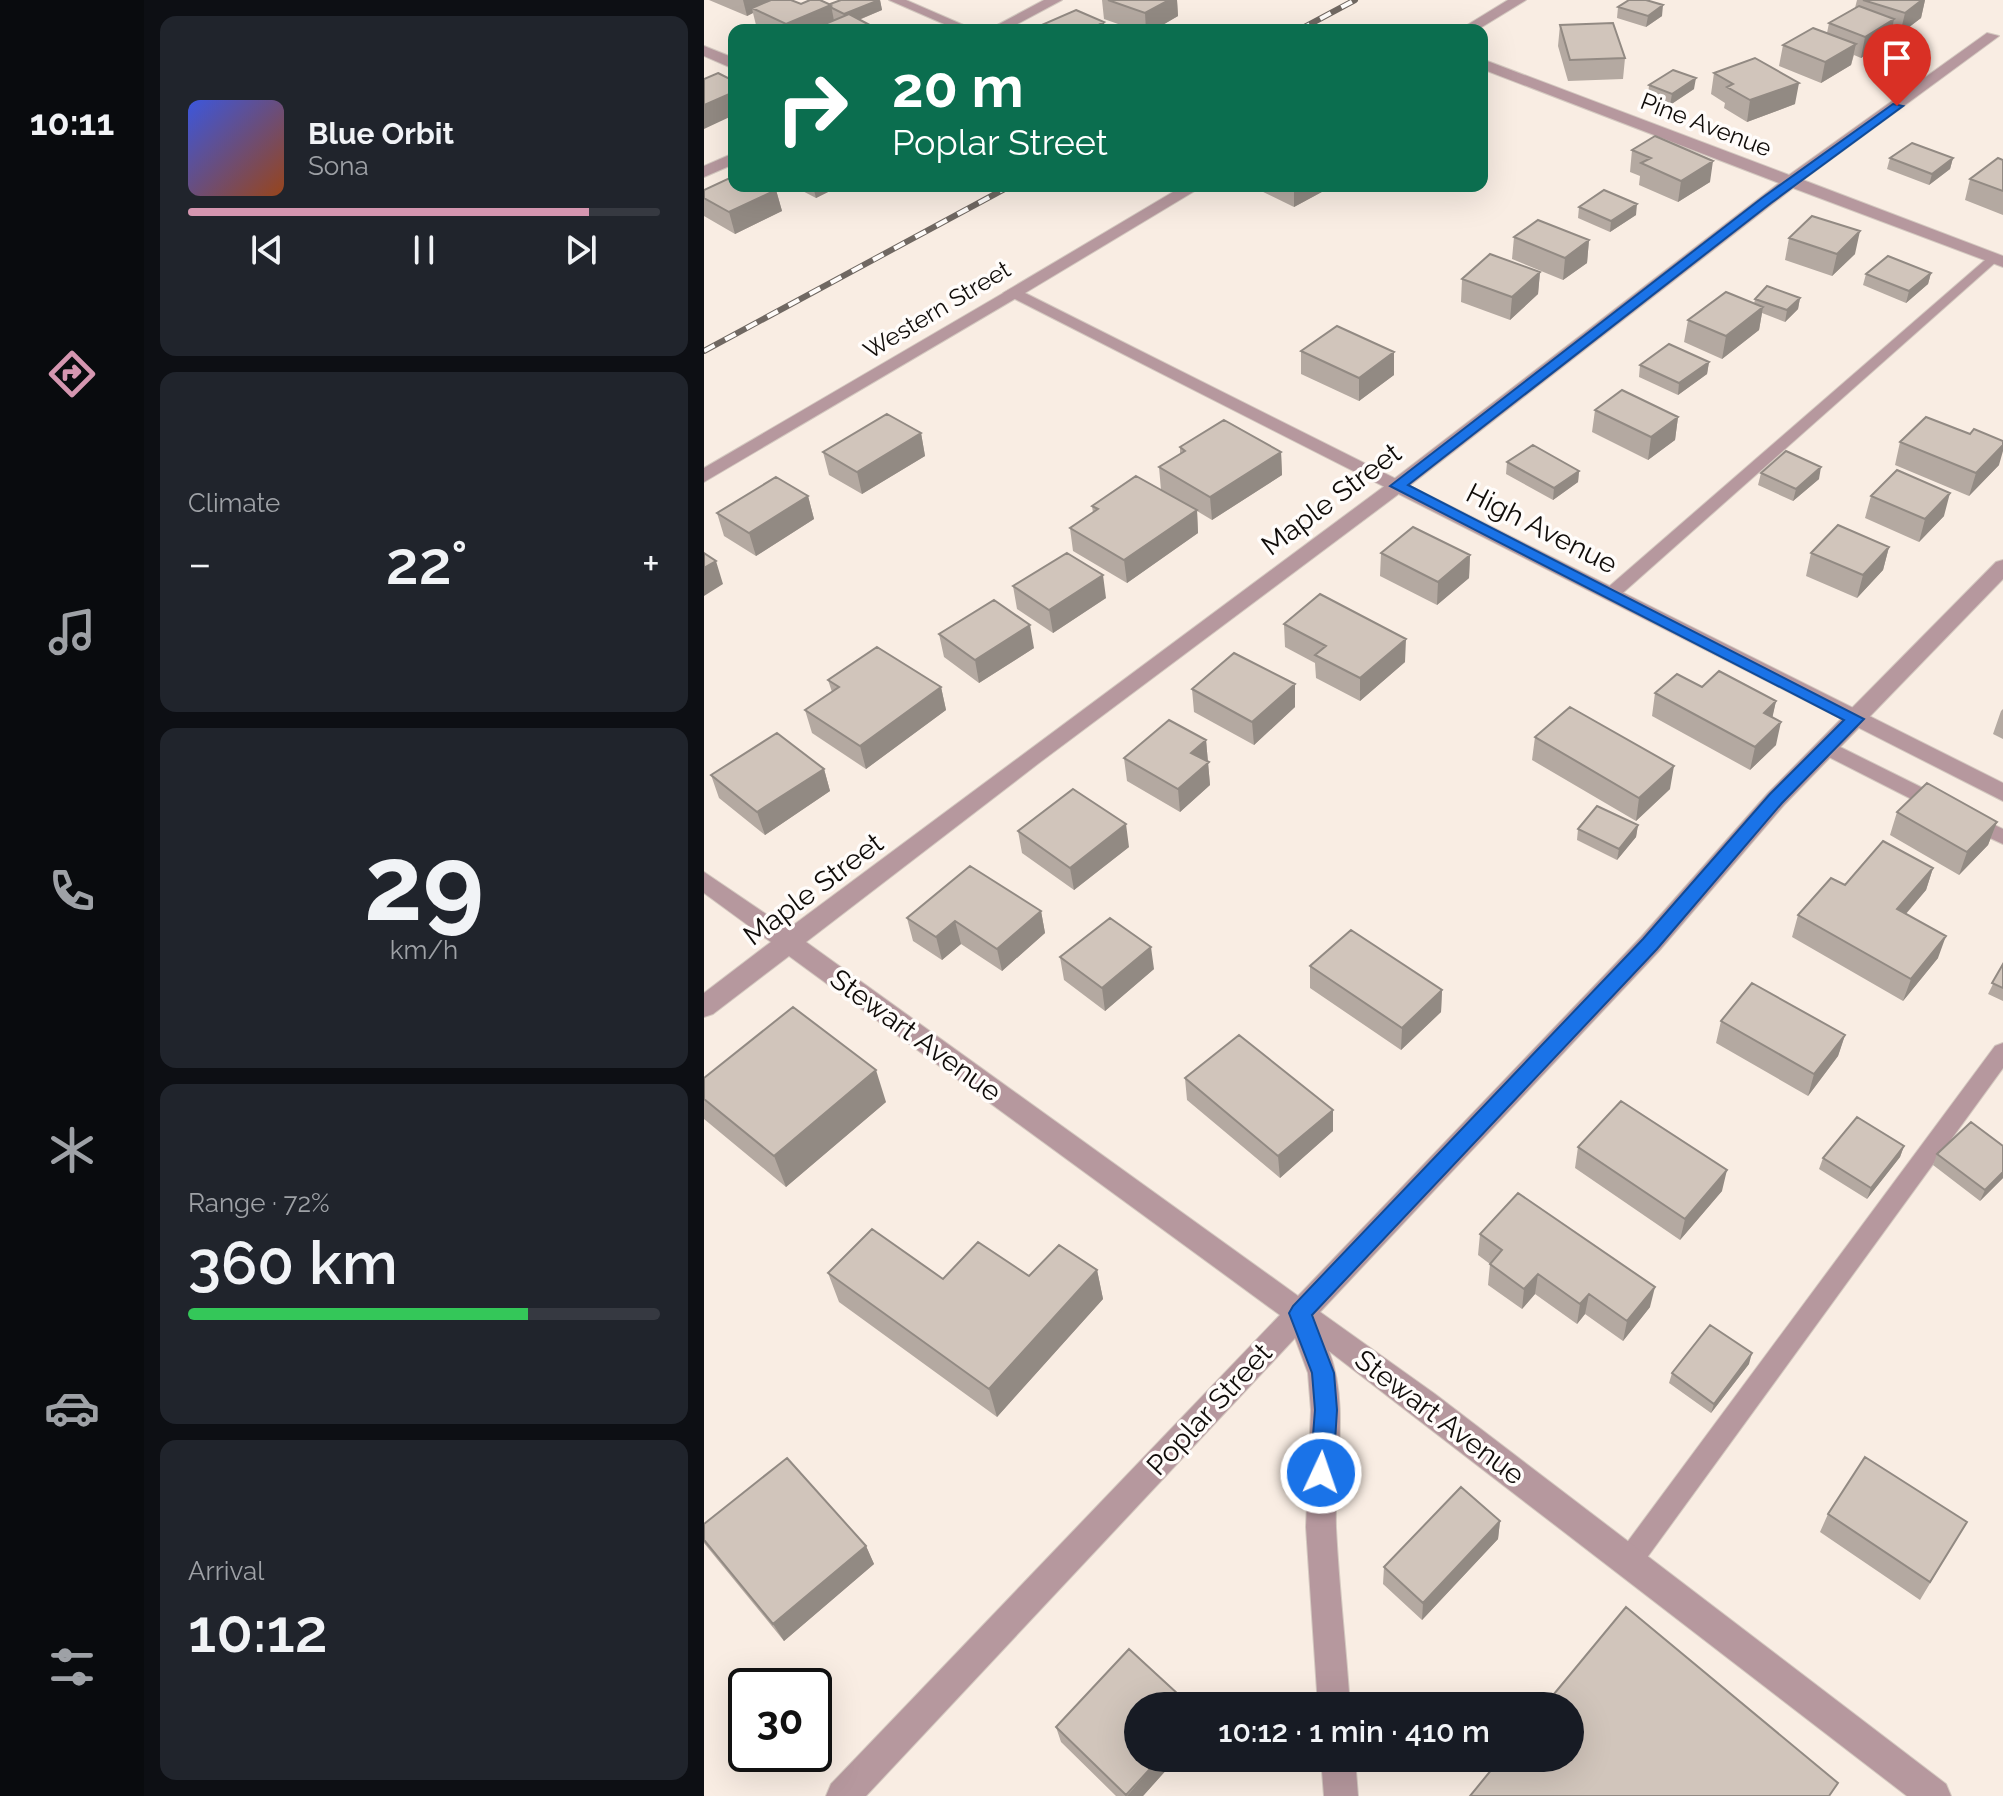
<!DOCTYPE html>
<html lang="en">
<head>
<meta charset="utf-8">
<style>
	body { margin:0; font-family:Raleway,sans-serif; background:#20242c; color:#f1f3f6; height:100vh; display:flex; flex-direction:column; font-size:30px; white-space:nowrap }
	* { box-sizing:border-box; margin:0 }
	p { font-size:26px; color:#9ea1a6 }
	.icon { flex:none; width:44px; height:44px; fill:none; stroke:currentColor; stroke-width:2; stroke-linecap:round; stroke-linejoin:round }
	.map { position:relative; flex:1; overflow:hidden }
	.side { display:flex; flex-direction:column; gap:16px; padding:16px; background:#0d0f14; width:560px }
	.side>* { flex:none }
	.guide { position:absolute; left:24px; top:24px; width:760px; height:168px; border-radius:16px; box-shadow:0 8px 32px #0002; background:#0b6e4f; color:#fff; overflow:hidden }
	.speed { position:absolute; left:24px; top:1668px; display:flex; gap:16px; font-size:40px; font-weight:700; text-align:center }
	.speed>* { display:grid; place-content:center; width:104px; height:104px; border-radius:50%; background:#171b24; box-shadow:0 8px 32px #0002; line-height:1 }
	.speed .limit { border:4px solid #111; border-radius:12px; background:#fff; color:#111 }
	.pin { position:absolute; display:grid; place-items:center; width:68px; height:68px; color:#fff; margin:-82px -34px; border-radius:50% 50% 50% 0; rotate:-45deg; box-shadow:0 0 8px #0007 }
	.pin .icon { rotate:45deg }
	.me { position:absolute; width:88px; margin:-44px; rotate:3deg; stroke-linejoin:round; filter:drop-shadow(0 0 6px #0008) }
	.turn { display:flex; align-items:center; gap:28px; height:168px; padding:0 32px; font-size:36px }
	.turn .icon { width:104px; height:104px; stroke-width:2.5 }
	.turn b { display:block; font-size:56px; line-height:68px }
	.big { font-size:60px; font-weight:600; line-height:1.1 }
	.side .widget { flex:1; display:flex; flex-direction:column; justify-content:center; gap:12px; min-width:0; padding:0 28px; border-radius:16px; background:#20242c }
	.side .dial { align-items:center; gap:0 }
	.dial b { font-size:104px; line-height:1 }
	.song { display:flex; align-items:center; gap:24px }
	.cover { width:96px; height:96px; border-radius:12px; background:linear-gradient(135deg,hsl(230 70% 55%),hsl(20 70% 35%)) }
	.played { height:8px; border-radius:4px; background:linear-gradient(90deg,#d596b0 85%,#363941 85%) }
	.keys { display:flex; justify-content:space-around; direction:ltr }
	.heat { display:flex; justify-content:space-between; align-items:center; font-size:44px; direction:ltr }
	.charge { height:12px; border-radius:6px; background:linear-gradient(90deg,#34c759 72%,#363941 0) }
	.trip { position:absolute; left:420px; top:1692px; width:460px; height:80px; border-radius:40px; background:#171b24; box-shadow:0 8px 32px #0002; font-weight:600; line-height:80px; text-align:center }
	main { display:flex; flex:1; min-height:0 }
	.tabs { display:flex; flex-direction:column; width:144px; justify-content:space-around; align-items:center; background:#090b0e; color:#9ea1a6 }
	.tabs .icon { width:56px; height:56px }
	.tabs .active { color:#d596b0 }
	.tabs b { font-size:36px; color:#f1f3f6 }
	.map>svg:first-child { display:block }
	.lines { fill:none; stroke-linecap:round; stroke-linejoin:round }
	.service-casing { stroke:#d4c9c0; stroke-width:2 }
	.minor-casing { stroke:#d4c9c0; stroke-width:2 }
	.tertiary-casing { stroke:#d4c9c0; stroke-width:2 }
	.service { fill:#b6989e; fill-rule:evenodd }
	.minor { fill:#b6989e; fill-rule:evenodd }
	.tertiary { fill:#b6989e; fill-rule:evenodd }
	.rail-casing { stroke:#706862; stroke-width:6 }
	.rail { stroke:#fffcfa; stroke-width:4; stroke-dasharray:12; stroke-linecap:butt }
	.wall { fill:#b4a9a1 }
	.shaded-wall { fill:#928a83 }
	.building { fill:#d1c5bb; stroke:#928a83; stroke-width:2 }
	.route { fill:#1a73e8; stroke:#114b97; stroke-width:2 }
	.labels { text-anchor:middle; stroke-width:7; stroke-linejoin:round; paint-order:stroke }
	.far-street-label { font-size:24px; fill:#100c09; stroke:#fffcfa }
	.street-label { font-size:28px; fill:#100c09; stroke:#fffcfa }
</style>
</head>
<body>
<main>
<nav class="tabs">
<b>10:11</b>
<svg class="icon active" aria-label="directions" viewBox="0 0 24 24"><path d="M12 3l9 9-9 9-9-9zM9 14v-3h6M13 9l2 2-2 2"/></svg>
<svg class="icon" aria-label="music" viewBox="0 0 24 24"><path d="M9 18V5l10-2v13"/><circle cx="6" cy="18" r="3"/><circle cx="16" cy="16" r="3"/></svg>
<svg class="icon" aria-label="phone" viewBox="0 0 24 24"><path d="M5 4h4l2 5-3 2q2 4 5 5l2-3 5 2v4C11 20 4 13 5 4z"/></svg>
<svg class="icon" aria-label="climate" viewBox="0 0 24 24"><path d="M12 3v18M4 7l16 10M4 17L20 7"/></svg>
<svg class="icon" aria-label="car" viewBox="0 0 24 24"><path d="M5 17H2v-5l4-1 3-4h7l3 4 3 1v5h-3M9 17h6M6 11h13"/><circle cx="7" cy="17" r="2"/><circle cx="17" cy="17" r="2"/></svg>
<svg class="icon" aria-label="filters" viewBox="0 0 24 24"><path d="M4 7h16M4 17h16"/><circle cx="9" cy="7" r="2"/><circle cx="15" cy="17" r="2"/></svg>
</nav>
<section class="side">
<div class="widget">
<div class="song"><i class="cover"></i><div><b>Blue Orbit</b><p>Sona</p></div></div>
<div class="played"></div>
<div class="keys"><svg class="icon" aria-label="previous" viewBox="0 0 24 24"><path d="M18 5L8 12l10 7zM5 5v14"/></svg><svg class="icon" aria-label="pause" viewBox="0 0 24 24"><path d="M8 5v14M16 5v14"/></svg><svg class="icon" aria-label="next" viewBox="0 0 24 24"><path d="M6 5l10 7-10 7zM19 5v14"/></svg></div>
</div>
<div class="widget"><p>Climate</p>
<div class="heat"><a>−</a><b class="big">22°</b><a>+</a></div>
</div>
<div class="widget dial"><b>29</b><p>km/h</p></div>
<div class="widget"><p>Range · 72%</p><b class="big">360 km</b><div class="charge"></div></div>
<div class="widget"><p>Arrival</p><b class="big">10:12</b></div>
</section>
<div class="map">
<svg width="1299" height="1796" viewBox="0 0 1299 1796">
	<rect width="100%" height="100%" fill="#f9ede3"/>
	<g class="lines">
		<g class="service-casing">
			<path id="service" d="M185,0h17l69,30h-17z
				M1288,254l5,1v6l-380,337h-12l-3,-4 3,-4z
				M1122,740l121,60 3,5 -3,5h-14l-114,-58 -2,-5 2,-5z
				M1265,813l34,16v15l-41,-19 -3,-5z
				M1299,1043v25l-365,502 -9,4 -9,-4 -4,-9 4,-9 375,-506z"/>
		</g>
		<g class="minor-casing">
			<path id="minor" d="M340,0h18l-56,30h-18z
				M1283,33l12,3 -196,144 200,76v11l-210,-79 -389,302 -365,273 -233,179 492,354 343,-359 127,-144 228,-231 7,-2v19l-219,226 -125,146 -339,361 115,82 511,390 5,12h-44l-578,-445c21,55 5,118 7,177 3,59 10,119 14,178h-32l-12,-179 5,-117 -3,-37 -13,-35 -429,458h-40l5,-12 449,-469 -491,-359 -76,58 -9,3v-24l67,-51 -67,-49v-21l84,57 602,-447 389,-299 -297,-114v-10l307,116z
				M0,46l30,12v11l-30,-13z
				M30,153v11l-30,13v-11z
				M308,288l9,5 -3,4 -314,185v-14z
				M617,1758h34l3,38h-34z"/>
		</g>
		<g class="tertiary-casing">
			<path id="tertiary" d="M804,0h18l-49,30h-18z
				M479,186h20l-178,107 978,490v18l-1000,-508z"/>
		</g>
		<use href="#service" class="service"/>
		<use href="#minor" class="minor"/>
		<use href="#tertiary" class="tertiary"/>
		<g class="rail-casing">
			<path id="rail" d="M595,30l56,-30
				M0,351l306,-165"/>
		</g>
		<use href="#rail" class="rail"/>
	</g>
	<path class="wall" d="M5,0h82l10,4h29l50,-4 2,10 -23,10 20,10h-120l-2,-1 -4,-16 -6,3z
		M398,0h75l1,16 -24,14h-19l-31,-11z
		M1153,0h68l-4,18 -21,16 -8,-3 -2,9 -29,18 -7,-3 -3,10 -30,18 -42,-17 4,-21 44,-12 2,-10 26,-15z
		M914,7l44,9 -16,11 -29,-9z
		M856,25l65,33 -2,21 -55,2 -10,-35z
		M1010,73l81,31 -48,18 -23,-14 1,-5 -14,-9z
		M945,85l45,4 -24,16 -22,-9z
		M928,150l78,32 -32,20 -39,-17 1,-9 -10,-4z
		M1186,158h63l-3,11 -21,16 -42,-16z
		M1299,160v55l-38,-15 5,-21z
		M89,186h47l-24,12z
		M553,186h74v1l-37,20 -37,-18z
		M0,190h72l6,21 -47,23 -31,-18z
		M875,207l57,8 -26,17 -32,-14z
		M810,237l75,3 -2,23 -24,17 -51,-21z
		M1085,238l66,16 -23,22 -47,-16z
		M836,272l-2,22 -28,26 -49,-18 1,-23z
		M1227,273l-3,11 -22,19 -43,-18 3,-11z
		M1096,298l-2,11 -13,13 -23,-9 -3,17 -37,29 -38,-17 4,-22 66,-16 1,-5z
		M597,351l93,24 -35,26 -58,-27z
		M1005,362l-2,12 -29,21 -39,-18 1,-12z
		M891,410l83,7 -3,23 -27,20 -56,-28z
		M217,433l4,23 -63,38 -33,-19 -6,-23z
		M1266,434l29,31 -30,31 -74,-31 5,-23z
		M476,447l101,5 1,23 -70,45 -15,-9 1,22 -71,50 -54,-32 -3,-23 23,-15 -1,-7 69,-16 -2,-23 21,-13z
		M803,462l72,9 -1,11 -25,18 -47,-26z
		M1057,473l58,6 -26,22 -35,-16z
		M104,496l6,23 -58,37 -32,-20 -7,-23z
		M1167,496l73,20 -25,26 -54,-24z
		M1185,547l-6,23 -26,28 -51,-22 5,-23z
		M677,553l89,2 -1,23 -32,27 -57,-29z
		M309,586l93,12 -53,35 -36,-24z
		M580,624l121,38 -45,39 -44,-23 -1,-15 -30,-16z
		M235,634l95,14 -55,35 -35,-26z
		M124,680l113,7 5,23 -80,59 -54,-36 -7,-23 27,-18z
		M998,687l74,14 -4,16 4,28 -26,25 -98,-54 3,-23z
		M488,689l103,18 -41,38 -60,-33z
		M1299,709v30l-10,-5 8,-23z
		M831,737l135,52 -34,32 -104,-61z
		M502,740l4,45 -30,27 -53,-31 -3,-23z
		M120,769l6,22 -65,44 -46,-37 -8,-23z
		M1193,812l100,10 -9,23 -29,30 -69,-40z
		M934,825l-2,12 -19,23 -40,-20 1,-11z
		M314,831l111,16 -55,43 -52,-37z
		M1229,868l-7,22 -20,24 32,44 -35,43 -111,-64 6,-22 47,-30z
		M337,911l4,22 -43,38 -41,-27 -19,16 -29,-19 -6,-23z
		M356,957l94,12 -49,42 -41,-31z
		M1299,964v37l-15,-7z
		M606,966l132,24 -1,22 -40,38 -91,-62z
		M1017,1021l124,14 -7,21 -30,40 -92,-53z
		M0,1078l182,24 -100,85 -82,-68z
		M481,1078l148,32v21l-53,47 -93,-78z
		M1200,1146l-4,11 -33,42 -48,-30 4,-11z
		M874,1147l144,44 -42,49 -105,-72z
		M1233,1154l66,24 -23,23 -47,-36z
		M776,1234l170,73 -27,34 -38,-27 -8,10 -42,-30 -13,15 -34,-24 2,-21 -12,-9z
		M393,1270l6,29 -106,118 -158,-115 -11,-29 115,6 86,-3z
		M1045,1364l-38,49 -42,-30 3,-10z
		M1124,1514l128,26 -36,60 -100,-68z
		M796,1521l-2,18 -76,81 -39,-36 1,-17z
		M0,1524l162,22 8,18 -90,77 -76,-93 -4,-5z
		M352,1727l82,31h39l-34,38h-27l-55,-54z"/>
	<path class="shaded-wall" d="M39,0h37l-28,8 1,5 -6,3z
		M176,0l2,10 -36,15 -2,-11z
		M465,0h8l1,16 -24,14h-8l-1,-17z
		M1218,0h3l-4,18 -21,16 5,-21z
		M127,5l4,21 -21,4h-26l-2,-6z
		M959,5l-1,11 -16,11 2,-11z
		M1190,19l-4,21 -29,18 4,-21z
		M400,22l1,8h-14v-1z
		M1152,44l-5,21 -30,18 4,-21z
		M992,78l-2,11 -24,16 2,-11z
		M1095,83l-4,21 -48,18 3,-22z
		M30,92v23l-30,14v-24z
		M1249,158l-3,11 -21,16 3,-11z
		M1009,161l-3,21 -32,20 3,-21z
		M109,186h27l-24,12z
		M590,186h37v1l-37,20z
		M72,190l6,21 -47,23 -6,-22z
		M933,204l-1,11 -26,17 1,-11z
		M1156,231l-5,23 -23,22 5,-22z
		M885,240l-2,23 -24,17 2,-22z
		M836,272l-2,22 -28,26 2,-23z
		M1227,273l-3,11 -22,19 3,-12z
		M1096,298l-2,11 -13,13 2,-12z
		M1059,307l-4,23 -37,29 4,-23z
		M690,352v23l-35,26v-23z
		M1005,362l-2,12 -29,21 1,-12z
		M974,417l-3,23 -27,20 3,-23z
		M217,433l4,23 -63,38 -5,-22z
		M1299,445v6l-4,14 -30,31 7,-23z
		M577,452l1,23 -70,45 -2,-23z
		M1117,467l-2,12 -26,22 3,-12z
		M875,471l-1,11 -25,18 1,-12z
		M1246,493l-6,23 -25,26 6,-23z
		M104,496l6,23 -58,37 -7,-23z
		M493,510l1,23 -71,50 -3,-23z
		M1185,547l-6,23 -26,28 6,-23z
		M766,555l-1,23 -32,27 1,-23z
		M12,561l7,23 -19,12v-28z
		M399,575l3,23 -53,35 -4,-23z
		M326,625l4,23 -55,35 -4,-23z
		M702,639l-1,23 -45,39v-23z
		M591,684v23l-41,38 -2,-23z
		M237,687l5,23 -80,59 -6,-23z
		M1072,701l-5,23 -7,-11z
		M1077,722l-5,23 -26,25 5,-23z
		M502,740l4,45 -30,27 -2,-23 13,-36z
		M970,766l-4,23 -34,32 3,-23z
		M120,769l6,22 -65,44 -8,-23z
		M1293,822l-9,23 -29,30 8,-23z
		M422,824l3,23 -55,43 -4,-22z
		M934,825l-2,12 -19,23 2,-11z
		M1229,868l-7,22 -36,42 7,-23z
		M337,911l4,22 -43,38 -5,-22z
		M251,921l6,23 -19,16 -6,-23z
		M1242,936l-8,22 -35,43 8,-22z
		M447,947l3,22 -49,42 -3,-23z
		M738,990l-1,22 -40,38 1,-22z
		M1141,1035l-7,21 -30,40 6,-22z
		M172,1070l10,32 -100,85 -12,-31z
		M629,1110v21l-53,47 -2,-22z
		M1200,1146l-4,11 -33,42 4,-11z
		M1023,1170l-5,21 -42,49 5,-21z
		M1299,1172v6l-23,23 5,-11z
		M393,1270l6,29 -106,118 -8,-28z
		M834,1274l-3,20 -13,15 2,-20z
		M951,1287l-5,20 -27,34 4,-20z
		M885,1294l-4,20 -8,10 3,-20z
		M1048,1353l-3,11 -38,49 3,-9z
		M796,1521l-2,18 -76,81 1,-17z
		M162,1546l8,18 -90,77 -11,-17z
		M456,1758h17l-34,38h-16z"/>
	<path class="building" d="M67,0h20l10,4 9,-4h10l11,5 -45,19 -34,-16z
		M137,0h38l-35,14 -12,-6 -2,-4z
		M404,0h61l-24,13z
		M925,0h17l17,5 -15,11 -30,-9z
		M1159,0h59l-17,13z
		M1155,6l35,13 -29,18 -36,-14z
		M372,10l28,12 -13,7 3,1h-51l-6,-3z
		M145,14l30,16 -66,-1z
		M909,23l12,35 -55,2 -10,-35z
		M1109,28l43,16 -31,18 -42,-17z
		M1051,58l44,25 -49,17 -23,-13 6,-3 -19,-11z
		M969,70l23,8 -24,16 -23,-9z
		M14,73l16,8v11l-30,13v-26z
		M951,136l58,25 -32,20 -40,-18 10,-5 -19,-8z
		M1208,143l41,15 -21,16 -42,-16z
		M1294,158l5,2v31l-33,-12z
		M30,176v10h36l6,4 -47,22 -25,-14v-8z
		M900,190l33,14 -26,17 -32,-14z
		M1108,216l48,15 -23,23 -48,-16z
		M834,220l51,20 -24,18 -51,-21z
		M786,254l50,18 -28,25 -50,-18z
		M1184,256l43,17 -22,18 -43,-17z
		M1063,286l33,12 -13,12 -32,-11z
		M1022,292l37,15 -37,29 -38,-16z
		M633,326l57,26 -35,26 -58,-27z
		M965,344l40,18 -30,21 -39,-18z
		M918,390l56,27 -27,20 -56,-27z
		M183,414l34,19 -64,39 -34,-20z
		M1222,417l44,17 4,-5 29,12v4l-27,28 -76,-31z
		M520,420l57,32 -71,45 -51,-30 26,-16 -5,-4z
		M829,445l46,26 -25,17 -47,-26z
		M1082,451l35,16 -25,22 -35,-16z
		M1193,470l53,23 -25,26 -54,-23z
		M432,476l61,34 -73,50 -54,-32 28,-19 -6,-3z
		M72,477l32,19 -59,37 -32,-20z
		M1134,525l51,22 -26,28 -52,-22z
		M709,527l57,28 -32,27 -57,-29z
		M0,553l12,8 -12,7z
		M363,553l36,22 -54,35 -36,-24z
		M616,594l86,45 -46,39 -45,-23 11,-9 -42,-22z
		M290,600l36,25 -55,35 -36,-26z
		M173,647l64,40 -81,59 -55,-36 34,-23 -11,-7z
		M530,653l61,31 -43,38 -60,-33z
		M1015,671l57,30 -12,12 17,9 -26,25 -100,-54 22,-19 25,13z
		M866,707l104,59 -35,32 -104,-61z
		M465,720l37,20 -15,13 18,9 -31,27 -54,-31z
		M73,733l47,36 -67,43 -46,-37z
		M1223,783l70,39 -30,30 -70,-40z
		M369,789l53,35 -56,44 -52,-37z
		M893,806l41,19 -19,24 -41,-20z
		M1179,841l50,27 -36,41 49,27 -35,43 -113,-64 33,-37 14,7z
		M266,866l71,45 -44,38 -42,-28 -19,16 -29,-19z
		M406,918l41,29 -49,41 -42,-31z
		M647,930l91,60 -40,38 -92,-62z
		M1299,964v24l-11,-5z
		M1048,983l93,52 -31,39 -93,-53z
		M89,1007l83,63 -102,86 -70,-57v-21z
		M535,1035l94,75 -55,46 -93,-78z
		M917,1101l106,69 -42,49 -107,-72z
		M1153,1117l47,29 -33,42 -48,-30z
		M1267,1122l32,24v26l-18,18 -48,-36z
		M814,1193l137,94 -28,34 -38,-27 -9,10 -42,-30 -14,15 -34,-25 12,-14 -22,-16z
		M168,1229l71,50 35,-37 51,34 30,-31 38,25 -108,119 -161,-116z
		M1006,1325l42,28 -38,51 -42,-31z
		M1161,1457l102,65 -37,60 -102,-68z
		M83,1458l79,88 -93,78 -69,-84v-16z
		M757,1487l39,34 -77,82 -39,-36z
		M922,1607l212,176 -9,13h-359l31,-38h69v-52h-26z
		M425,1649l62,57h-53v52h22l-34,37 -70,-68z"/>
	<path class="route" d="M1189,104l10,2 -132,97 -363,282 456,234 -82,84 -125,146 -345,366 22,58 3,37 -4,63 -4,7 -8,4 -8,-4 -3,-7 5,-63 -3,-37 -23,-60 4,-7 350,-367 127,-145 74,-74 -454,-234 372,-288z"/>
	<g class="labels">
		<g class="far-street-label">
			<text transform="translate(1002 125) rotate(21)" y="8">Pine Avenue</text>
			<text transform="translate(233 310) rotate(-31)" y="8">Western Street</text>
		</g>
		<g class="street-label">
			<text transform="translate(627 499) rotate(-37)" y="10">Maple Street</text>
			<text transform="translate(838 528) rotate(27)" y="10">High Avenue</text>
			<text transform="translate(109 889) rotate(-37)" y="10">Maple Street</text>
			<text transform="translate(212 1035) rotate(36)" y="10">Stewart Avenue</text>
			<text transform="translate(505 1409) rotate(-47)" y="10">Poplar Street</text>
			<text transform="translate(736 1417) rotate(37)" y="10">Stewart Avenue</text>
		</g>
	</g>
</svg>
<div class="speed"><div class="limit">30</div></div>
<div class="pin" style="left:1193px;top:106px;background:#d93025"><svg class="icon" aria-label="arrive" viewBox="0 0 24 24"><path d="M6 21V4h12l-3 4 3 4H6"/></svg></div>
<svg class="me" style="left:617px;top:1473px" viewBox="-20 -20 40 40"><circle r="17" fill="#1a73e8" stroke="#fff" stroke-width="3"/><path d="M0-11L8 9 0 5-8 9z" fill="#fff"/></svg>
<div class="trip">10:12 · 1 min · 410 m</div>
<div class="guide">
<div class="turn"><svg class="icon" aria-label="right" viewBox="0 0 24 24"><path d="M7 20v-9h11M14 6l5 5-5 5"/></svg><div><b>20 m</b>Poplar Street</div></div>
</div>
</div>
</main>
</body>
</html>
